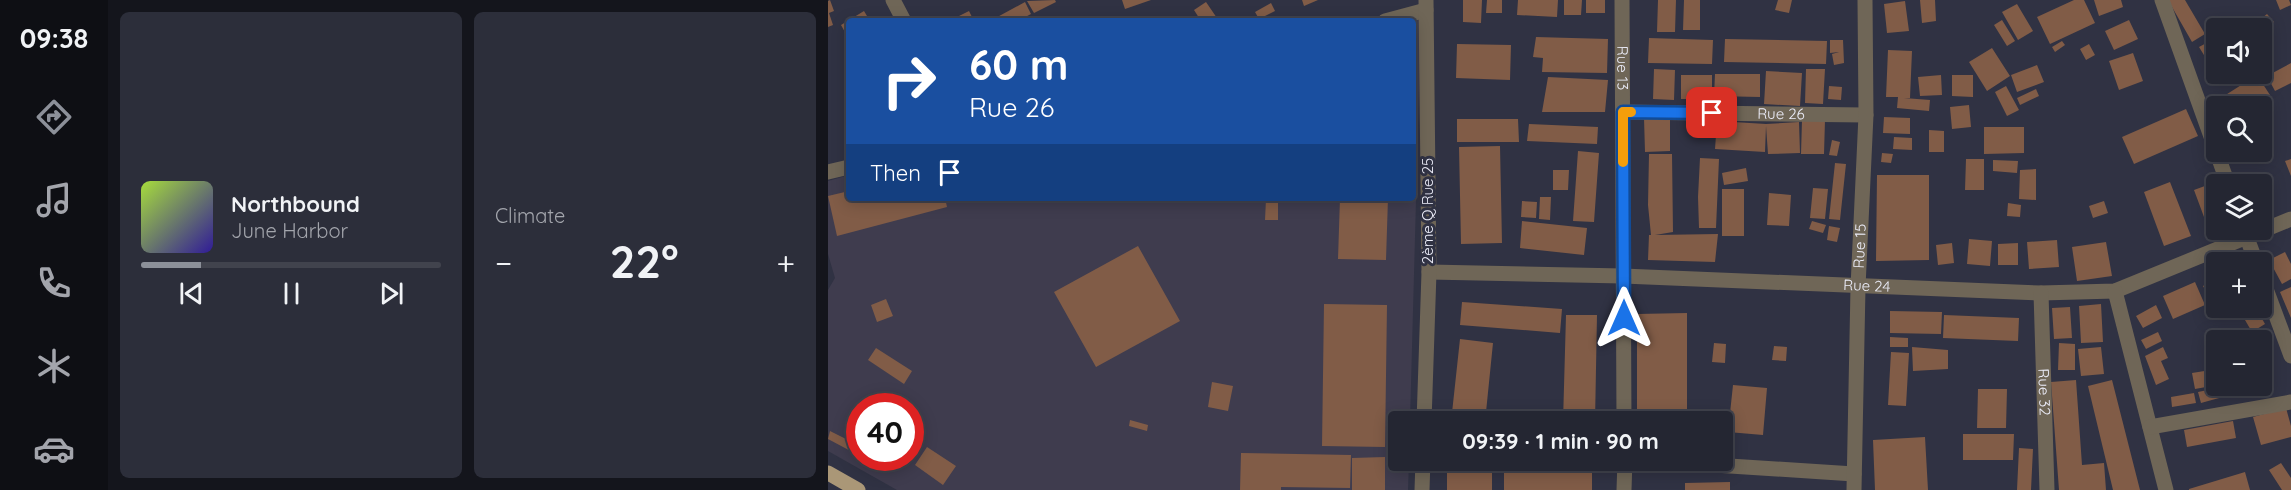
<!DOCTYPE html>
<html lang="en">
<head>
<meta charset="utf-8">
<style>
	body { margin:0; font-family:Quicksand,sans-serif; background:#2c2e3a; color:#f1f3f6; height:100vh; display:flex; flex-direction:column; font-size:22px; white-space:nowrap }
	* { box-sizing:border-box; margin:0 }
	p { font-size:20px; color:#a3a5ac }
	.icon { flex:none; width:33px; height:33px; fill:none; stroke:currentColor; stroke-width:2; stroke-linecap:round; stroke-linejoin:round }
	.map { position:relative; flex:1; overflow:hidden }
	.sheet { display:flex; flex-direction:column; gap:12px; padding:12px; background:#14151c; width:720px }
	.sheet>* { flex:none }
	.hud { position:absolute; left:18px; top:18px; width:570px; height:183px; border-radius:6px; box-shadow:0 3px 15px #0003,0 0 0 2px #41434d; background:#1a4fa0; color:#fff; overflow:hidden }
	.tools { position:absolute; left:1378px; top:18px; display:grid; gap:12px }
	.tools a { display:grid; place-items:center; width:66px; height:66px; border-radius:6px; background:#242632; box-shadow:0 3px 15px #0003,0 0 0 2px #41434d; font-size:30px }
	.speed { position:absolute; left:18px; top:393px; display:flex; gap:12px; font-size:30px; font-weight:700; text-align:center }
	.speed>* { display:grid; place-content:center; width:78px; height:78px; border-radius:50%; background:#242632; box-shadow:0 3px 15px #0003,0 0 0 2px #41434d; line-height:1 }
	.speed .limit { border:9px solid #d22; background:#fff; color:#111 }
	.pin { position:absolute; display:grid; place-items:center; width:51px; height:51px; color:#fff; margin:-26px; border-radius:12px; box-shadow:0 3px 9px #0006 }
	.me { position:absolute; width:66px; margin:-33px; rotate:0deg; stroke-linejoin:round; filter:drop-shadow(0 0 4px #0008) }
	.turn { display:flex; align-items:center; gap:21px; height:126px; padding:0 24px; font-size:27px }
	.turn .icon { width:78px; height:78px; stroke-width:2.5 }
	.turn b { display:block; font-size:42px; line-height:51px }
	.then { display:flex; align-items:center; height:57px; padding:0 24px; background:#0003; gap:12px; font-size:22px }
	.big { font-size:45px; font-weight:700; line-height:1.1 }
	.sheet .card { flex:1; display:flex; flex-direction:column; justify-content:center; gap:9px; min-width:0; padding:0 21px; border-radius:9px; background:#2c2e3a }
	.song { display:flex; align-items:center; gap:18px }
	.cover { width:72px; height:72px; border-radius:9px; background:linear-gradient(135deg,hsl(80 70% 55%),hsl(250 70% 35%)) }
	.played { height:6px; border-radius:3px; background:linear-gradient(90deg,#8c9099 20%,#41434d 20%) }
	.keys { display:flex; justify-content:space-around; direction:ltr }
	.heat { display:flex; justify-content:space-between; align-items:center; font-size:33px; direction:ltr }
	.sheet .tiles { flex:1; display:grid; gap:12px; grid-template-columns:repeat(2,1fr) }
	.trip { position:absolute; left:560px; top:411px; width:345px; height:60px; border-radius:6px; background:#242632; box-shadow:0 3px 15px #0003,0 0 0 2px #41434d; font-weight:700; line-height:60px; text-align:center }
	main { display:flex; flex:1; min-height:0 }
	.tab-bar { display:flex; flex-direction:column; width:108px; justify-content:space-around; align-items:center; background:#0e0f14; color:#a3a5ac }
	.tab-bar .icon { width:42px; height:42px }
	.tab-bar .active { color:#8c9099 }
	.tab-bar b { font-size:27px; color:#f1f3f6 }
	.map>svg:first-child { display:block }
	.commercial { fill:#3f3c4e; fill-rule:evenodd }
	.building { fill:#815c47 }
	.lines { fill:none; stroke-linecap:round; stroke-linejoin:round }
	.minor { stroke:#6f6657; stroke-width:15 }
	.tertiary { stroke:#6f6657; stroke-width:15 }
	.primary { stroke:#aa9777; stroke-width:15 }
	.route-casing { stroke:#114b97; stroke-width:15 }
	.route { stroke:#1a73e8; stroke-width:10 }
	.slow { stroke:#f59e0b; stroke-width:10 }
	.labels { text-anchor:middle; stroke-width:6; stroke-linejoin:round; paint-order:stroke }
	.street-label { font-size:15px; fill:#ecedf9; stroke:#303243 }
</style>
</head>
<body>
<main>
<nav class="tab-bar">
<b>09:38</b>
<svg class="icon active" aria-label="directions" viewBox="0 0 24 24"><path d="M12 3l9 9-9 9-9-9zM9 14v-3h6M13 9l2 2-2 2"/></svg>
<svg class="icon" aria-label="music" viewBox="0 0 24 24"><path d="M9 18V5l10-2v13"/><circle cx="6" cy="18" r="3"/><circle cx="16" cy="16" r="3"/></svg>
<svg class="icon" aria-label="phone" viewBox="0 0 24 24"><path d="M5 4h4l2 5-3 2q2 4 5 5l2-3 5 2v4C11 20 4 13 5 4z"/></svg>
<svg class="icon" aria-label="climate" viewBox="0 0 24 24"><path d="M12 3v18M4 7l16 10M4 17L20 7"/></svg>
<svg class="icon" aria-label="car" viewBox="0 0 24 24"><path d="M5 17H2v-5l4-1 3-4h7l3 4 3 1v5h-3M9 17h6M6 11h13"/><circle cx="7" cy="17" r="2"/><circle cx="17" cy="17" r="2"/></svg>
</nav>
<section class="sheet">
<div class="tiles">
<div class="card">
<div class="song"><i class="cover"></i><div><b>Northbound</b><p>June Harbor</p></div></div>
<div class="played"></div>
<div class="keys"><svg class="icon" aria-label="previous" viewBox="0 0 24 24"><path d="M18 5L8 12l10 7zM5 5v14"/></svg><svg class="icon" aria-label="pause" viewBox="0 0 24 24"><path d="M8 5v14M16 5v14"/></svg><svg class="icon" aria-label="next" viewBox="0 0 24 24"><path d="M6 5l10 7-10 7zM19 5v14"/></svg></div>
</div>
<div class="card"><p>Climate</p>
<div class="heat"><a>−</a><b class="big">22°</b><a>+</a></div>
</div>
</div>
</section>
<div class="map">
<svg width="1463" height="490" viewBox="0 0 1463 490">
	<rect width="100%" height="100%" fill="#303243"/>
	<path class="commercial" d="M593,17l-11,404 -12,1v38l11,1 -1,29h-511l-69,-39v-161l7,-12 -7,-24v-73l21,-6v23h564v-177zM32,406h50v52h-50z"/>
	<path class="building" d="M2,0l4,11 -5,2 4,12 -5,2v-26z
		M227,0l1,2 -22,11 -7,-12z
		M294,0h29l-26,9z
		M474,0h16l-14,6z
		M635,0h19l-1,23 -18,-1z
		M659,0h15v13h-16z
		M690,0h40l-1,17 -40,-2z
		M736,0h18l-1,15h-17z
		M758,0h19v13h-19z
		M830,0h18l-1,32h-18z
		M856,0h16v30h-17z
		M950,0h14l-3,13 -14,-3z
		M1092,0h15l1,21 -14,2z
		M1246,0h10l11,23 -45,21 -13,-27z
		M1266,0h27l2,7 -24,9z
		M1340,0h17l20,34 -13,8z
		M1448,0h13l2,5 -11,5z
		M1077,1l4,30 -22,2 -3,-29z
		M197,2l6,12 -13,7h-28z
		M378,2l13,19h-18l-7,-11z
		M443,3l4,8 -16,8 -4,-7z
		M1189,4l16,27 -15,9 -16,-28z
		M36,11l6,10h-21v12l-3,1 -5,-9z
		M141,11l5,10h-25z
		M1439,14l7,8 -12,10v-4h-12z
		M1174,20l13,21 -8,5 -13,-21z
		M1301,20l9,19 -24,11 -9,-19z
		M708,37l72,2 -1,34 -65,-1 1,-14 -10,-1z
		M821,38l64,2 -1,24 -64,-1z
		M897,39l102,2 -1,23 -102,-2z
		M1002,40h13l1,23 -10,2 -2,-11 7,-2 -9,1z
		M1234,41l3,4 -10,7 -3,-5z
		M1382,41l7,13 -10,6 -8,-13z
		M629,44l54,1 -1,35 -54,-2z
		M1261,44l6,11 -9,5 -6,-11z
		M1164,48l18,28 -23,15 -18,-29z
		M1060,50l24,1 -2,47h-6l26,2 -1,11 -32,-3 1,-11h-12z
		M1305,53l10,28 -24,9 -10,-29z
		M1463,63v20l-16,8 -8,-15z
		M1209,65l7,17 -27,10 -6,-17z
		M826,69l21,1 -1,30 -21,-1z
		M978,69h19l-2,35 -18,-1z
		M938,71l36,2 -2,33 -36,-2z
		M887,74h45v23l-46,-1z
		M853,75h31v24h-31z
		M1113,75l1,20 -22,1 -2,-19z
		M1124,75h21v22l-21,-1z
		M1429,75l13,20 -16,11h-23l-7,-10z
		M720,77l60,3 -3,32h-63z
		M1001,86l13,1 -1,13 -13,-1z
		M1178,86l13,24 -12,6 -12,-24z
		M1208,89l3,7 -19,9 -3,-7z
		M1141,105l2,22 -19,2 -2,-22z
		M1358,109l12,27 -64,28 -12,-27z
		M1056,117l26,1v16l-27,-1z
		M816,118h26v33l-25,1z
		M629,119h61l1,23h-62z
		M974,120h23l-1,34h-23z
		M889,121l49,3 33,-2 1,31 -32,1 -2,-28 -1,26 -50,-3z
		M701,124l69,3 -1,17 -70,-3z
		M1156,127h40v26l-40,1z
		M1101,130l15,1v21h-15z
		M1066,137l18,1v12l-19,-1z
		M1004,140l8,2 -3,14 -8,-1z
		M672,146l2,97 -41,1 -2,-97z
		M750,151l21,2 -5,69 -21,-1z
		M1054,153l11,1 -2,9 -10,-1z
		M821,154h23l1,78 -18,3 63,-1 -3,28 -67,-2 1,-25h2l-3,-30z
		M872,158l19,1 -3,69h-17l-1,-31z
		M1138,159h18v31h-19z
		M1463,159v17l-6,-15z
		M1165,160l25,1 -1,12 -24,-2z
		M1007,163l11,1 -6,56 -11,-1z
		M918,168l2,13 -24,4 -2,-12z
		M1208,169v31l-17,-1 1,-29z
		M725,170h16l-1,20h-15z
		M1049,175h52v85l-53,1z
		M1434,179l10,21 -10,5v-21h-7l7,-3z
		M1342,182l21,54 -27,10 -20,-54z
		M1385,183l4,10v19l-13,5 -10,-27z
		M985,188l15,1 -3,30 -15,-1z
		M894,189h22v47h-22z
		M21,191v7h96l2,9 -110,29 -9,-40z
		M941,193l22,2 -2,31 -22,-1z
		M712,197h11l-1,23 -11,-1z
		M512,198h48l-2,62 -48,-1z
		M438,199h12v21h-13z
		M694,201l15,1 -1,16 -15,-1z
		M1276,201l4,12 -15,5 -4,-12z
		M1180,203l13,2 -1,12 -13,-1z
		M694,221l65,7 -3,27 -64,-7z
		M984,221l14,4 -3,8 -14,-4z
		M1001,226l11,2 -3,14 -10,-2z
		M1141,239l23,2 -2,25 -23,-2z
		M1229,240l2,27 -30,2 -2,-27z
		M1278,242l6,34 -35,5 -5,-34z
		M1124,243l2,20 -16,2 -2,-20z
		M1190,243v22h-20v-21z
		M310,246l42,75 -84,46 -42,-75z
		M1457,252l6,12v15l-9,5 -13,-24z
		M1389,278v24l-4,2 -10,-18z
		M1367,282l10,23 -32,14 -10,-23z
		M1463,287v31l-11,-26z
		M58,299l7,17 -16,6 -6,-17z
		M634,302l100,7 -2,24 -100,-8z
		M496,304l63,1 -2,142 -63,-1z
		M1273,304l2,38 -22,1 -2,-37z
		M1328,305l6,13 -19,10 -7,-12z
		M1242,307l2,31 -18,1 -2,-31z
		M1410,308h18l9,16 -13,8z
		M1062,311l52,1 -1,22 -51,-1z
		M859,313v109h-50v-108z
		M738,315h31l-2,107h-32z
		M1116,315l75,3 -1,23 -75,-3z
		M1330,332l4,9 -16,8 -5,-9z
		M1062,337l18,1v9h-18z
		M632,339l33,4 -8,79h-34z
		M886,343l12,1 -1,19 -13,-1z
		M1231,343l16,1v26h-17z
		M946,346l13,1 -1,14 -14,-1z
		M1084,347l36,3v19l-35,2z
		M1273,347l3,27 -23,2 -3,-27z
		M1335,347l5,11 -7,3 8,18 -13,6 -11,-29z
		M48,348l36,23 -8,13 -36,-24z
		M1063,352l18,1 -3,53 -18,-1z
		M1389,369v16l-22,4 -3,-16z
		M1248,380l6,85 22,-2 2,27h-47l-8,-108z
		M1284,380l28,110h-27l-25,-104z
		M384,382l21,4 -5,25 -20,-4z
		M905,385l34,3 -4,47 -35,-3z
		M1399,386l3,9 -29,8 -3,-11z
		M1150,389h29l-1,39h-29z
		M1366,393l2,10 -24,4 -1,-10z
		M1458,408l5,18v11l-30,8 -8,-28z
		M302,420l18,5 -1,6 -18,-5z
		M1405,421l3,17 -49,9 -3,-17z
		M2,431l30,15v10l-32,-17z
		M1135,434h51l-1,26h-50z
		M1097,437l3,53h-53l-2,-50z
		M99,447l29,19 -13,19 -28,-20z
		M1191,448l14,1 -2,41h-14z
		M413,453l110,2 -1,33 -69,-1v3h-41z
		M557,457v33h-33v-32z
		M619,460h45v30h-45z
		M676,462l88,1v27h-88z
		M1453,463l10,15v12h-9l-13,-20z
		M1417,472l5,18h-61v-1z
		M902,482v8h-45v-7z"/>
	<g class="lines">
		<g class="minor">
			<path d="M65,0l11,21"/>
			<path d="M1334,0l66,184"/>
			<path d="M557,21l41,-11"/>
			<path id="s1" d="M795,112l243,3"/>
			<path d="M0,172l21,-5"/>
			<path d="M1416,230l12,32"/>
			<path id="s2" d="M601,272l194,4 418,17 74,-2 176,-72"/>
			<path d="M1434,278l29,78"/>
			<path d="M1287,291l51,199"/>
			<path id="s3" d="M1213,293l6,197"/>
			<path d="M596,422l5,-150 -3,-272"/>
			<path d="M1322,427l141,-25"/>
			<path d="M809,460l217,14"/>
			<path d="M594,490l1,-30"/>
			<path id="s4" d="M1026,490l4,-203 8,-172 -1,-115"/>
		</g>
		<g class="tertiary">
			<path id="s5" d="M794,0l2,422"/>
			<path d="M796,490l1,-30"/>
		</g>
		<path class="primary" d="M0,473l30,17"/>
	</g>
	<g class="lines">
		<g class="route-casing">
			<path id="route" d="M796,318l-1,-206 89,1"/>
		</g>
		<use href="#route" class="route"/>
		<path class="slow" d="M795,162v-50h8"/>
	</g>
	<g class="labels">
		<g class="street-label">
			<text dy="5" stroke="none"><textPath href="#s5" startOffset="68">Rue 13</textPath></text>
			<text dy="5" stroke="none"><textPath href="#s1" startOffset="158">Rue 26</textPath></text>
			<text transform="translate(600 211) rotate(-90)" y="5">2ème Q Rue 25</text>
			<text dy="5" stroke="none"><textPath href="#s4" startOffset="244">Rue 15</textPath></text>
			<text dy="5" stroke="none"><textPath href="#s2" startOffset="438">Rue 24</textPath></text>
			<text dy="5" stroke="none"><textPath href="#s3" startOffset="99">Rue 32</textPath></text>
		</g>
	</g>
</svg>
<div class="tools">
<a><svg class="icon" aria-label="sound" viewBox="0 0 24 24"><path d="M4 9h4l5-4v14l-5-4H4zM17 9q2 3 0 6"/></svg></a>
<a><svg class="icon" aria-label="search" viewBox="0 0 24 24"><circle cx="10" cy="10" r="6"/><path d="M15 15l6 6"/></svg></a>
<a><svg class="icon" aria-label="layers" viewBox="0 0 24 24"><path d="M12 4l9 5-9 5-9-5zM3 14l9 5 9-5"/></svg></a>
<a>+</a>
<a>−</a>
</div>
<div class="speed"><div class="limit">40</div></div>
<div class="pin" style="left:884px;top:113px;background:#d93025"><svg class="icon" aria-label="arrive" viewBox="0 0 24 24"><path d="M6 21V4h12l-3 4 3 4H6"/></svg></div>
<svg class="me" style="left:796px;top:318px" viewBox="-20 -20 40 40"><path d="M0-17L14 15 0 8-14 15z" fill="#1a73e8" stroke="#fff" stroke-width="4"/></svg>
<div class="trip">09:39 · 1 min · 90 m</div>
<div class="hud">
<div class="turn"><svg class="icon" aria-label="right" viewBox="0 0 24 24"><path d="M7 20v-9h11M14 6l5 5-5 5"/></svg><div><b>60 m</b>Rue 26</div></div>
<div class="then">Then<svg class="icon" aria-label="arrive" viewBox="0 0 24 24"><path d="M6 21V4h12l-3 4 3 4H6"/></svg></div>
</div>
</div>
</main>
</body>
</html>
